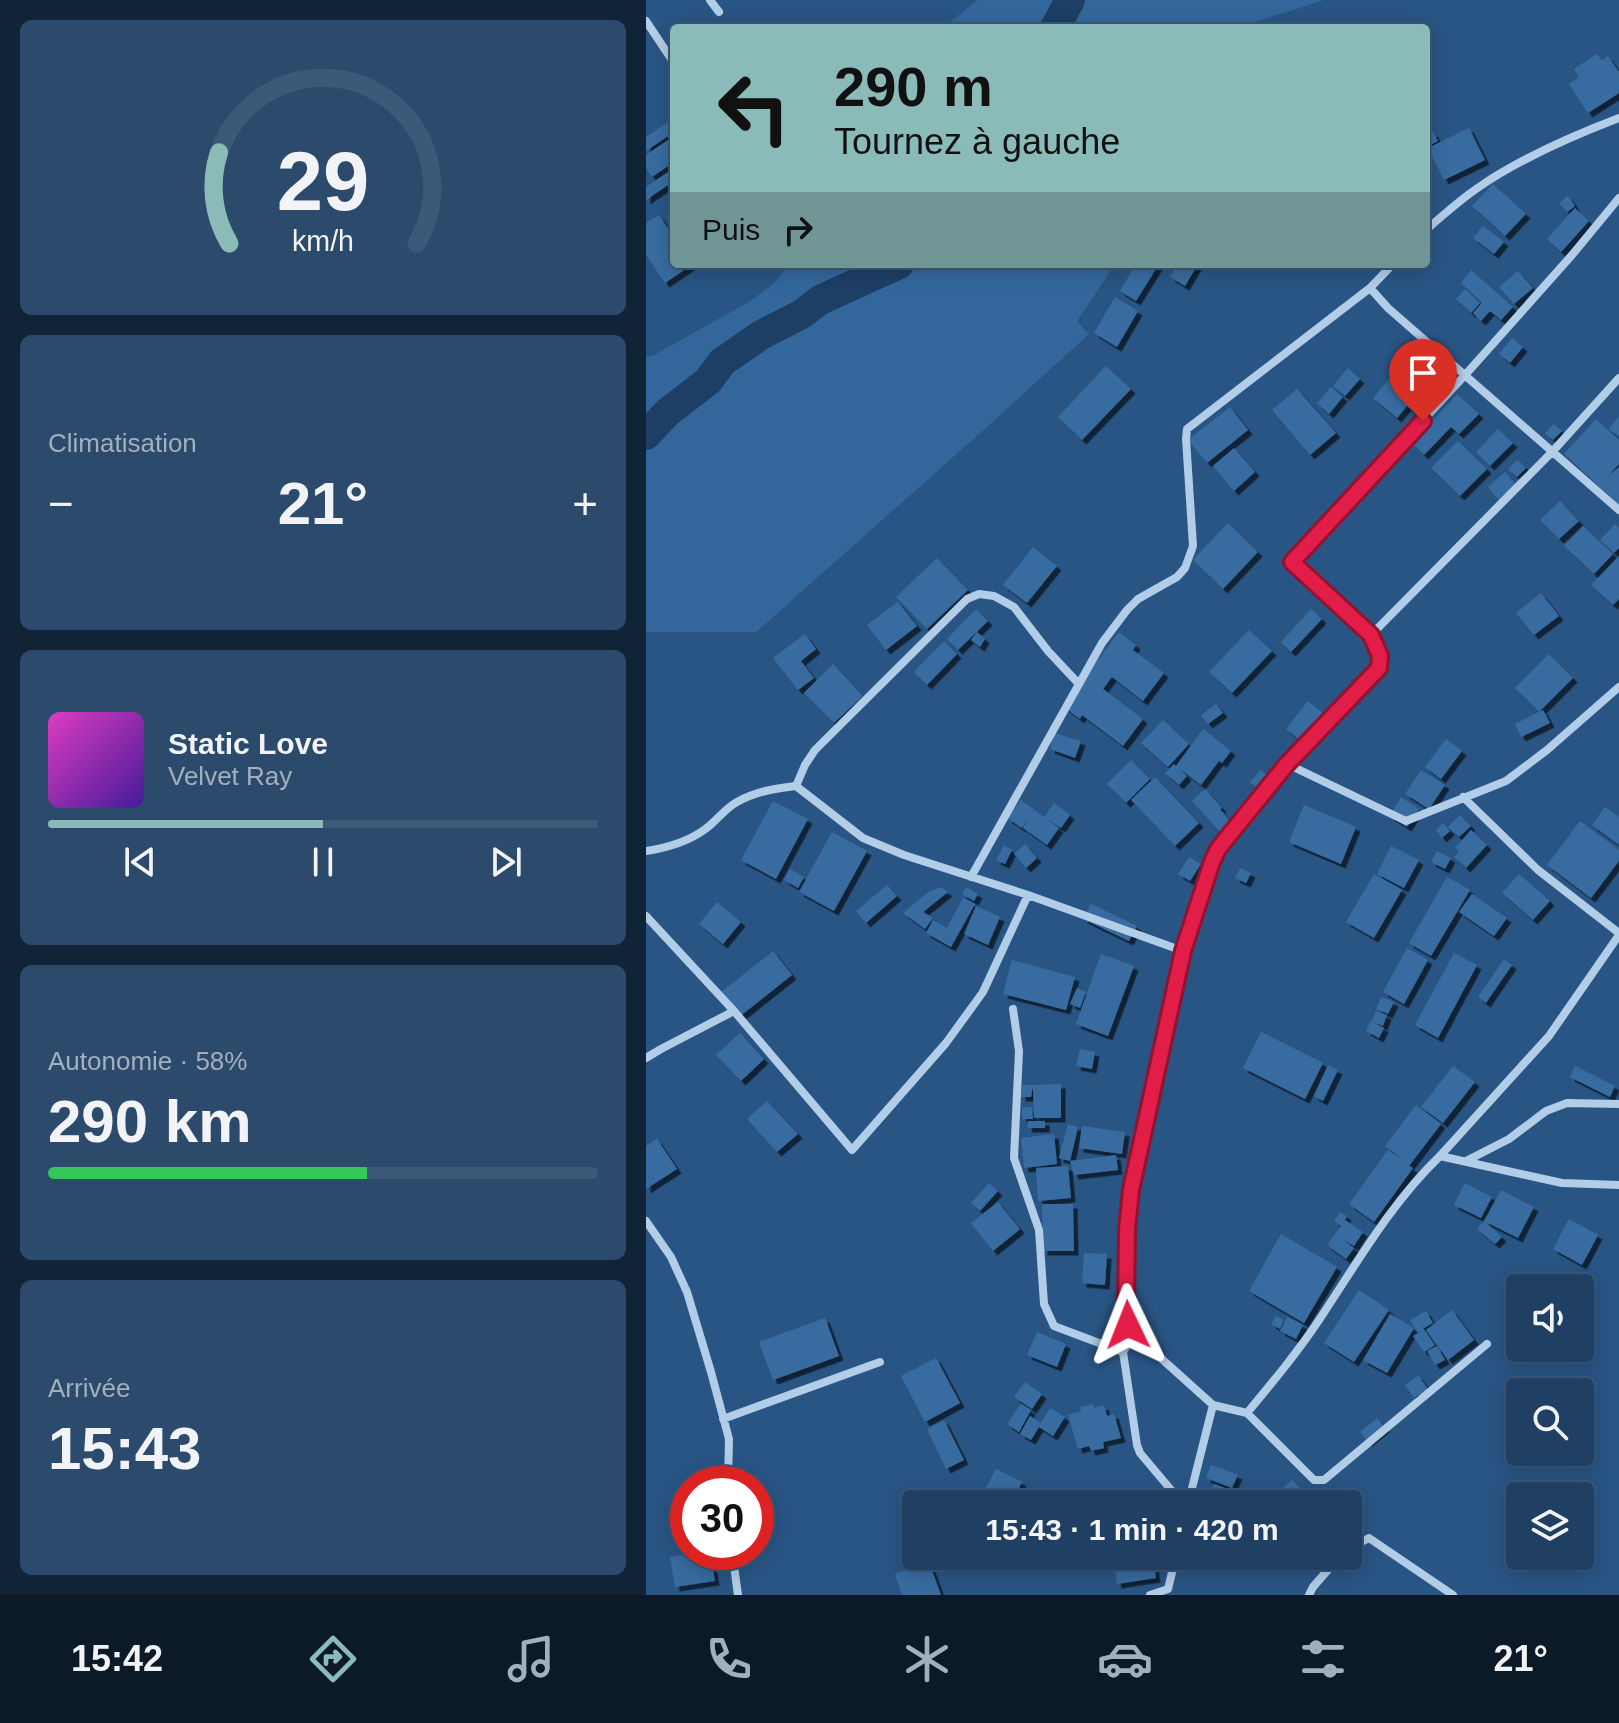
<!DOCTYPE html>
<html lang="fr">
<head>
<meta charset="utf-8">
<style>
	body { margin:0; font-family:Arial,sans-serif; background:#2c4b6c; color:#f1f3f6; height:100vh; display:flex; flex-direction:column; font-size:30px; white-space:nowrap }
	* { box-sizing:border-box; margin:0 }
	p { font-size:26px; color:#a1afbe }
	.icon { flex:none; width:44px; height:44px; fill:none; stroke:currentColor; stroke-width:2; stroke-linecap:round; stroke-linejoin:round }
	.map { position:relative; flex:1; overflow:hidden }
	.side { display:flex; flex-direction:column; gap:20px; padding:20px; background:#112336; width:646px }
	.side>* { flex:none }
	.top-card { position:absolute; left:24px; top:24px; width:760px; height:244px; border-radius:8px; box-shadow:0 4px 20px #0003,0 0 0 2px #3c5978; background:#8bbbb9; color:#111; overflow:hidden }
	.buttons { position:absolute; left:860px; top:1274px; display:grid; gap:16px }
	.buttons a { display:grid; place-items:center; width:88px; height:88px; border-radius:8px; background:#1f4063; box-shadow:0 4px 20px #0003,0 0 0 2px #3c5978; font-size:40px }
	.speed { position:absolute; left:24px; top:1466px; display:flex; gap:16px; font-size:40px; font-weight:700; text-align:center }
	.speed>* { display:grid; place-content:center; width:104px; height:104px; border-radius:50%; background:#1f4063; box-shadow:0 4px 20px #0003,0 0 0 2px #3c5978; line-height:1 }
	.speed .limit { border:12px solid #d22; background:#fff; color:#111 }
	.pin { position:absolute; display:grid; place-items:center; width:68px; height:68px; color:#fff; margin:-82px -34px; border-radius:50% 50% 50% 0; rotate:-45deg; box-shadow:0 0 8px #0007 }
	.pin .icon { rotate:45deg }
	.me { position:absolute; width:88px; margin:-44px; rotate:358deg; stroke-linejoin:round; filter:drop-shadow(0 0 6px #0008) }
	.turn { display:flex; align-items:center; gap:28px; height:168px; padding:0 32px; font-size:36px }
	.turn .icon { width:104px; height:104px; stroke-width:2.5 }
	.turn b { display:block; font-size:56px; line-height:68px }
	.then { display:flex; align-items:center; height:76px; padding:0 32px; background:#0003; gap:16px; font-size:30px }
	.big { font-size:60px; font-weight:700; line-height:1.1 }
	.side .tile { flex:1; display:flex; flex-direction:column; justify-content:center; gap:12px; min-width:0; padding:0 28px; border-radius:12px; background:#2c4b6c }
	.side .dial { align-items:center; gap:0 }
	.dial svg { height:208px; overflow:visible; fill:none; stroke:#3c5978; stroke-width:7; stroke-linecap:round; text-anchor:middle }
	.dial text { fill:#f1f3f6; stroke:none }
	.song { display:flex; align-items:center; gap:24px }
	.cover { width:96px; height:96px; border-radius:12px; background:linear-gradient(135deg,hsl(310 70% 55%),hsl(260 70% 35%)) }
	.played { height:8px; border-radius:4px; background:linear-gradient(90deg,#8bbbb9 50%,#3c5978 50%) }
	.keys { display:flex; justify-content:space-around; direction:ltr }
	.heat { display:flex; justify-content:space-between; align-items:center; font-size:44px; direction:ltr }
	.charge { height:12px; border-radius:6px; background:linear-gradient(90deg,#34c759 58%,#3c5978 0) }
	.trip { position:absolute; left:256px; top:1490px; width:460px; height:80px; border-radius:8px; background:#1f4063; box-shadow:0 4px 20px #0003,0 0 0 2px #3c5978; font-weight:700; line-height:80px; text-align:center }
	.tab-bar { display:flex; height:128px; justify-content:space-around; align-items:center; background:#0c1a28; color:#a1afbe }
	.tab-bar .icon { width:56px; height:56px }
	.tab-bar .selected { color:#8bbbb9 }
	.tab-bar b { font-size:36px; color:#f1f3f6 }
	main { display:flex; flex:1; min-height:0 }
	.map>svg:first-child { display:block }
	.green { fill:#33679b }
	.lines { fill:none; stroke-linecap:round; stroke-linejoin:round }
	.river { stroke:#1d3f65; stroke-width:30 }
	.building { fill:#396ca0; filter:url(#shadow) }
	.street { stroke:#b2cde7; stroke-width:8 }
	.route-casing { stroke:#92132f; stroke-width:20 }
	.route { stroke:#e11d48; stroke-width:14 }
</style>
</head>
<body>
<main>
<section class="side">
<div class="tile dial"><svg viewBox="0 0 100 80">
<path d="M14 69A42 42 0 1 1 86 69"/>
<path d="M14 69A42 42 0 0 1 10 34" stroke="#8bbbb9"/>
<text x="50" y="56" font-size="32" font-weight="700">29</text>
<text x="50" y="72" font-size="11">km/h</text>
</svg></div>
<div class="tile"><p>Climatisation</p>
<div class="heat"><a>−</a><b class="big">21°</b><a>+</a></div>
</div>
<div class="tile">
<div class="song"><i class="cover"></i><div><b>Static Love</b><p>Velvet Ray</p></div></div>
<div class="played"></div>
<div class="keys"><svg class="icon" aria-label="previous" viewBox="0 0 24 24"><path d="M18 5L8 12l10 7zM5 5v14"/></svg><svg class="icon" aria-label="pause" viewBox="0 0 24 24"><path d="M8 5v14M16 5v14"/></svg><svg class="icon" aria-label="next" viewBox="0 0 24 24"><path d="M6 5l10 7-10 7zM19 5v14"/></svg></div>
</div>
<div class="tile"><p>Autonomie · 58%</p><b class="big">290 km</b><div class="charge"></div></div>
<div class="tile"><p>Arrivée</p><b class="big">15:43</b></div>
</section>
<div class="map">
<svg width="973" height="1595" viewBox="0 0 973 1595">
	<defs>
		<filter id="shadow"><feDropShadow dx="4.5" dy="4.5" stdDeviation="0" flood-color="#0009"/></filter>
	</defs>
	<rect width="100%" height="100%" fill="#295584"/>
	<path class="green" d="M332,0h346l-88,28h-294z
		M143,264h326l-38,57 12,13 -102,93 -231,205h-110v-276h6l97,-54 26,-19z"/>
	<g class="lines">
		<path class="river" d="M409,28l15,-28
			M0,435l22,-23 40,-31 14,-19 39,-27 41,-21 18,-14 79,-36"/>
	</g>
	<path class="building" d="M951,54l5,6 6,-4 11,16v21l-31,20 -19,-29 10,-7 -5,-8z
		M28,118v14l-28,19v-14z
		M823,128l16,32 -41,20 -16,-32z
		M787,132l5,9 -12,6v-12z
		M28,136v26l-22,15 -6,-9v-13z
		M28,168v13l-28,19v-13z
		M847,184l33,30 -21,22 -33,-30z
		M922,196l7,10 -8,6 -8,-9z
		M929,208l14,13 -28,31 -14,-13z
		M13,215l15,22v27h19l-28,19 -19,-28v-32z
		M837,226l21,16 -10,12 -21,-16z
		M490,264h23l-23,37 -16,-10z
		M523,264h29l-13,22 -15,-9 5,-9z
		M825,270l42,37 -12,13 -11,-9 -9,10 -8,-8 9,-10 -21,-20z
		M872,271l15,17 -19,16 -15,-17z
		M819,289l15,14 -9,10 -15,-14z
		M469,297l23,14 -21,36 -23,-14z
		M866,338l11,9 -13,16 -11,-9z
		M758,361l24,20 -16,20 11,-11 5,4 -16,16 -5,-4 -10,12 -24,-20z
		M460,366l25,23 -49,51 -24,-23z
		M702,368l12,11 -15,17 -12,-10z
		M685,387l12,10 -14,17 -12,-11z
		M651,389l39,44 -26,22 -38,-45z
		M811,394l22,20 -20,20 -8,-7 -27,28 -12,-12z
		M584,407l18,23 -41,33 -19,-23z
		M973,416v21l-10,-8z
		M950,419l23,21v24l-11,12 11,-9v38l-55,-51z
		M908,424l8,7 -9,9 -8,-7z
		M852,429l15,14 -23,23 -14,-14z
		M812,441l29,28 -27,27 -29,-28z
		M588,448l21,24 -21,19 -21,-25z
		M872,460l8,8 -9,9 -9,-8z
		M859,472l11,12 -17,16 -11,-13z
		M914,501l19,20 -20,18 -19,-19z
		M582,523l30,29 -35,37 -30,-29z
		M969,524l4,4v20l-5,5 -14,-13z
		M937,526l30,28 -19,20 -30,-28z
		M387,547l24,19 -30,37 -24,-18z
		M973,556v43l-6,6 -22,-20z
		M291,558l31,32 -41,39 -31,-32z
		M895,593l18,23 -25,19 -18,-22z
		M252,602l19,24 -31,24 -19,-25z
		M330,609l12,12 -30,29 -11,-11z
		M665,609l11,10 -31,33 -10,-10z
		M603,630l23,21 -40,42 -23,-21z
		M331,632l8,7 -5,8 -9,-7z
		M473,632l17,13 -3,5 31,23 -21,28 -31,-24 -9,12 40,30 -20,27 -41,-31 -2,4 -17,-13z
		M159,634l11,15 -15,12 13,17 -16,12 -25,-32z
		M298,641l13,13 -30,31 -13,-13z
		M903,654l24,24 -34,34 -24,-24z
		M187,664l30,32 -29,27 -30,-30z
		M662,701l16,13 -22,28 -16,-13z
		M570,704l7,9 -15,11 -7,-9z
		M897,710l7,13 -29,14 -6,-13z
		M517,720l26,24 -21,23 -27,-24z
		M557,729l28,22 -9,12 -3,-2 -18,24 -22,-17 8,8 -8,9 -14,-12 9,-9 2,2z
		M409,733l26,8 -6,17 -25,-9z
		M800,739l16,12 -21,28 -16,-12z
		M485,760l19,19 -24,24 -19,-19z
		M615,770l12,10 -11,12 -12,-10z
		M775,770l24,15 -16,24 -24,-15z
		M509,777l44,46 -24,23 -44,-46z
		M559,789l17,19 -2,1 11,13 -11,10 -28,-31z
		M755,797l18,12 -12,18 -17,-11z
		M375,800l38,28 -12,17 -24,-17 7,-11 -8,11 -15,-10z
		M127,801l35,18 -32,60 -35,-19z
		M408,803l16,12 -9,13 -17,-11z
		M658,805l52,22 -15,37 -52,-22z
		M959,807l14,10v28l-27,-20z
		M814,815l11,11 -12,11 -11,-10z
		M934,821l39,29v11l-28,37 -44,-33z
		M797,823l7,8 -8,7 -6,-8z
		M825,830l16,15 -21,23 -12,-11 5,-6 -4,-3z
		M186,832l35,19 -33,60 -35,-19z
		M379,844l12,14 -11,10 -12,-14z
		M358,845l8,5 -7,14 -9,-4z
		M745,846l28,14 -15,28 -27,-14z
		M791,851l14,7 -6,11 -14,-7z
		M543,857l12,7 -11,17 -12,-7z
		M594,868l11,5 -5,10 -11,-5z
		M144,869l14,8 -6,11 -14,-8z
		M728,874l28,16 -28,48 -28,-16z
		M873,874l31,27 -17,19 -31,-27z
		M801,877l23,13 -39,66 -22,-13z
		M241,885l10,11 -31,27 -10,-12z
		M294,887l8,5 -25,20 10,6 -8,11 -22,-16 24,-20z
		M320,887l12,7 -4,7 -12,-7z
		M826,894l35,24 -13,18 -35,-24z
		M317,898l12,6 -24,43 -25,-14 7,-13 14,8z
		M71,902l24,20 -18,22 -24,-20z
		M445,904l46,22 -8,15 -46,-22z
		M330,906l24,11 -12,28 -24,-11z
		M761,948l21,12 -24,44 -21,-12z
		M127,951l19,24 -53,42 -19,-24z
		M808,953l23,12 -39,73 -23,-13z
		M455,954l33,12 -26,70 -32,-12z
		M858,959l8,6 -26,38 -8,-6z
		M366,960l63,17 -9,33 -63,-16z
		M431,988l9,4 -6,16 -10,-4z
		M735,997l13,5 -6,12 -12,-5z
		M730,1011l11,4 -4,11 -11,-5z
		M725,1021l13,7 -5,10 -13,-7z
		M615,1032l62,31 -18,36 -62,-31z
		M94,1033l24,26 -23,22 -25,-26z
		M434,1049l15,3 -3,17 -16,-3z
		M682,1065l10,5 -15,31 -9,-5z
		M807,1066l22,16 -32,41 -22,-16z
		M929,1066l40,20 -5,11 -40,-20z
		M415,1084v34h-27l-1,-33z
		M376,1085h11l-2,12h-10z
		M121,1101l31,33 -21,18 -30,-33z
		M770,1105l25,19 -32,42 4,2 -39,54 -25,-18 39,-54 17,11 -20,-15z
		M386,1107l1,12h-11v-11z
		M382,1121h17v7h-18z
		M422,1124l10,3 -8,34 46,-6 2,15 -44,5 -4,-14 -11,-3z
		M436,1126l43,6 -3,22 -43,-6z
		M408,1134l3,30 -33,4 -3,-30z
		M11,1139l20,30 -31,20v-43z
		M422,1166l3,32 -33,3 -2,-33z
		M343,1183l9,8 -18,20 -9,-8z
		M819,1183l27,14 -11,21 -27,-13z
		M855,1190l33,17 -16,31 -34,-17z
		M352,1202l22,27 -27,22 -22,-28z
		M396,1204h31l1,47h-31z
		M694,1212l7,4 -2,4 18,12 -9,14 -11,-6 11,8 -8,11 -19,-14 14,-19 -7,-5z
		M923,1219l29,16 -16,30 -29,-16z
		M838,1221l18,16 -7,7 -18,-15z
		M635,1234l56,33 -33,56 -55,-32z
		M438,1253l23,1 -2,31 -23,-2z
		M713,1290l30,20 -35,52 -30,-19z
		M806,1310l22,30 -26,20 -22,-30z
		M780,1311l7,12 -9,5 -3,-3 14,20 -11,7 -11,-16 5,-3 -8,-13z
		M744,1314l24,14 -27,45 -24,-13z
		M630,1316l8,4 -4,9 -9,-5z
		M641,1317l16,8 -7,14 -16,-8z
		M179,1318l14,38 -66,24 -14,-38z
		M391,1332l29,12 -9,23 -30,-12z
		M791,1346l8,14 -10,5 -8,-14z
		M290,1358l24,45 -35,19 -24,-46z
		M772,1375l10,14 -14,9 -9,-13z
		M379,1382l17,12 -10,15 -18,-12z
		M375,1404l10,6 -12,22 -12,-8z
		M447,1404l1,4 10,-3 3,11 7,-2 7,24 -18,4 1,6 -13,3 -2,-5 -11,3 -10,-34 13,-4 -1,-4z
		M404,1408l15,9 -12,19 -14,-9 -8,13 -11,-6 10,-18 11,7z
		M731,1418l8,10 -17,14 -8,-10z
		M298,1420l20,40 -18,9 -19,-40z
		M565,1465l27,10 -6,13 -26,-10z
		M350,1469l26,13 -11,22h-34z
		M646,1480l17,17 -7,7h-37z
		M568,1484l37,14 -3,6h-42z
		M57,1552h7l5,29 -40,6 -5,-30z
		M467,1556h40l3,22 -39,6z
		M283,1562l12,33h-39l-7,-21z"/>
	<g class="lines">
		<path class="street" d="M64,0l9,12
			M0,21l28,42
			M780,230c17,-15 35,-31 53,-43 42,-29 93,-51 140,-69
			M747,264l-23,24 18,20 231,202
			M973,378l-66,73 -182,184 9,21 -1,12 -92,96 -69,85 -6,13 -29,89 -52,239 -4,39 -1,82 2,14 6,9 79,71 34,8c25,-30 50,-60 72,-93 38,-57 72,-117 121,-164l109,-120 70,-101
			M725,635l-79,-73 174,-188 106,-119 47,-57
			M641,764l119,57 100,-40 41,-31 72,-63
			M150,786l9,-21 10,-15 152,-151 12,-5 15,2 20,11 34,44 30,32
			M817,797l75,73 81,63
			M0,851c20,-3 41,-9 58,-21 12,-8 20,-21 33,-28 20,-11 37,-13 59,-16l67,52 41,17 124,40 155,56
			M325,877l131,-234 25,-33 11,-11 39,-22 8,-9 8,-22 -7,-107 1,-10 183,-141
			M0,916l88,95 118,139 94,-107 37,-51 45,-97
			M367,1009l6,42 -5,107 25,72 5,74 10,22 69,26
			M0,1058l15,-9 73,-38
			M794,1156l122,27 57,2
			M820,1161l43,-22 37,-28 21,-8 52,1
			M0,1221l25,36 16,35 24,80 18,67 -1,45
			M488,1334l-11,18 14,93 3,8 43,51
			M601,1413l67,67h10l163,-136
			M77,1419l157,-57
			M542,1504l25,-99
			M702,1549l21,-11 84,57
			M86,1552l6,43
			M504,1595l18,-6 8,-33
			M663,1595l4,-8 27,-31"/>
	</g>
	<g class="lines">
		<g class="route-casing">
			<path id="route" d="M482,1325l-2,-14 1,-82 4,-39 52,-239 29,-89 6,-13 69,-85 92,-96 1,-12 -9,-21 -79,-73 131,-141"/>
		</g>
		<use href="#route" class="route"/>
	</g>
</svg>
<div class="buttons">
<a><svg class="icon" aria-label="sound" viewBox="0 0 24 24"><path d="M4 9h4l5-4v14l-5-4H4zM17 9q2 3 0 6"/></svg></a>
<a><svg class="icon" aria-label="search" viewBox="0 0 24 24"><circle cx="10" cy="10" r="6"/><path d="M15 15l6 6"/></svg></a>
<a><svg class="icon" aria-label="layers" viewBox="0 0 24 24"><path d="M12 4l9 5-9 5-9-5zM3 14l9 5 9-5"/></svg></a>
</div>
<div class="speed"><div class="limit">30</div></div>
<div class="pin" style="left:777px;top:421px;background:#d93025"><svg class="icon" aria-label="arrive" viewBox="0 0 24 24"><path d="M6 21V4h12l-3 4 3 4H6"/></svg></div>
<svg class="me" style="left:482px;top:1325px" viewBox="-20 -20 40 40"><path d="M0-17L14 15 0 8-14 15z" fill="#e11d48" stroke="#fff" stroke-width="4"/></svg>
<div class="trip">15:43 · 1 min · 420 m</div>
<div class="top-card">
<div class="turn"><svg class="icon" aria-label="left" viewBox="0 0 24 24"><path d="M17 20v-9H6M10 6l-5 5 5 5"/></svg><div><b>290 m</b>Tournez à gauche</div></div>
<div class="then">Puis<svg class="icon" aria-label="right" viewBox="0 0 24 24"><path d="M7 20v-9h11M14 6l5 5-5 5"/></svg></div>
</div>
</div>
</main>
<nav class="tab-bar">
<b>15:42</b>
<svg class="icon selected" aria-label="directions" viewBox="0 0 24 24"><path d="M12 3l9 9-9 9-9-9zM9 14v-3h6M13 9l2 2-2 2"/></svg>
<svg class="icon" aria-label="music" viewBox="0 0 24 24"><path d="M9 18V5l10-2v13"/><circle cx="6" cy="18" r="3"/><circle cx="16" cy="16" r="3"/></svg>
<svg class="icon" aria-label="phone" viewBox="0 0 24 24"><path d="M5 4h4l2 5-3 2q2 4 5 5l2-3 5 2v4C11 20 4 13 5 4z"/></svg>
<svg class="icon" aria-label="climate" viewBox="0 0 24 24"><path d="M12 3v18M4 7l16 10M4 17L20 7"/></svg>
<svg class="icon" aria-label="car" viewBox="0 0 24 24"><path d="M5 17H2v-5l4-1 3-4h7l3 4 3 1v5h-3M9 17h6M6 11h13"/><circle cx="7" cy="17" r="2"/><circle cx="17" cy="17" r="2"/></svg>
<svg class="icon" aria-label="filters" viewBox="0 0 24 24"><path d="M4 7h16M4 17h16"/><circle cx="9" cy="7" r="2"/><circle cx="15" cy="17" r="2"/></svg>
<b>21°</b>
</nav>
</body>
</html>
